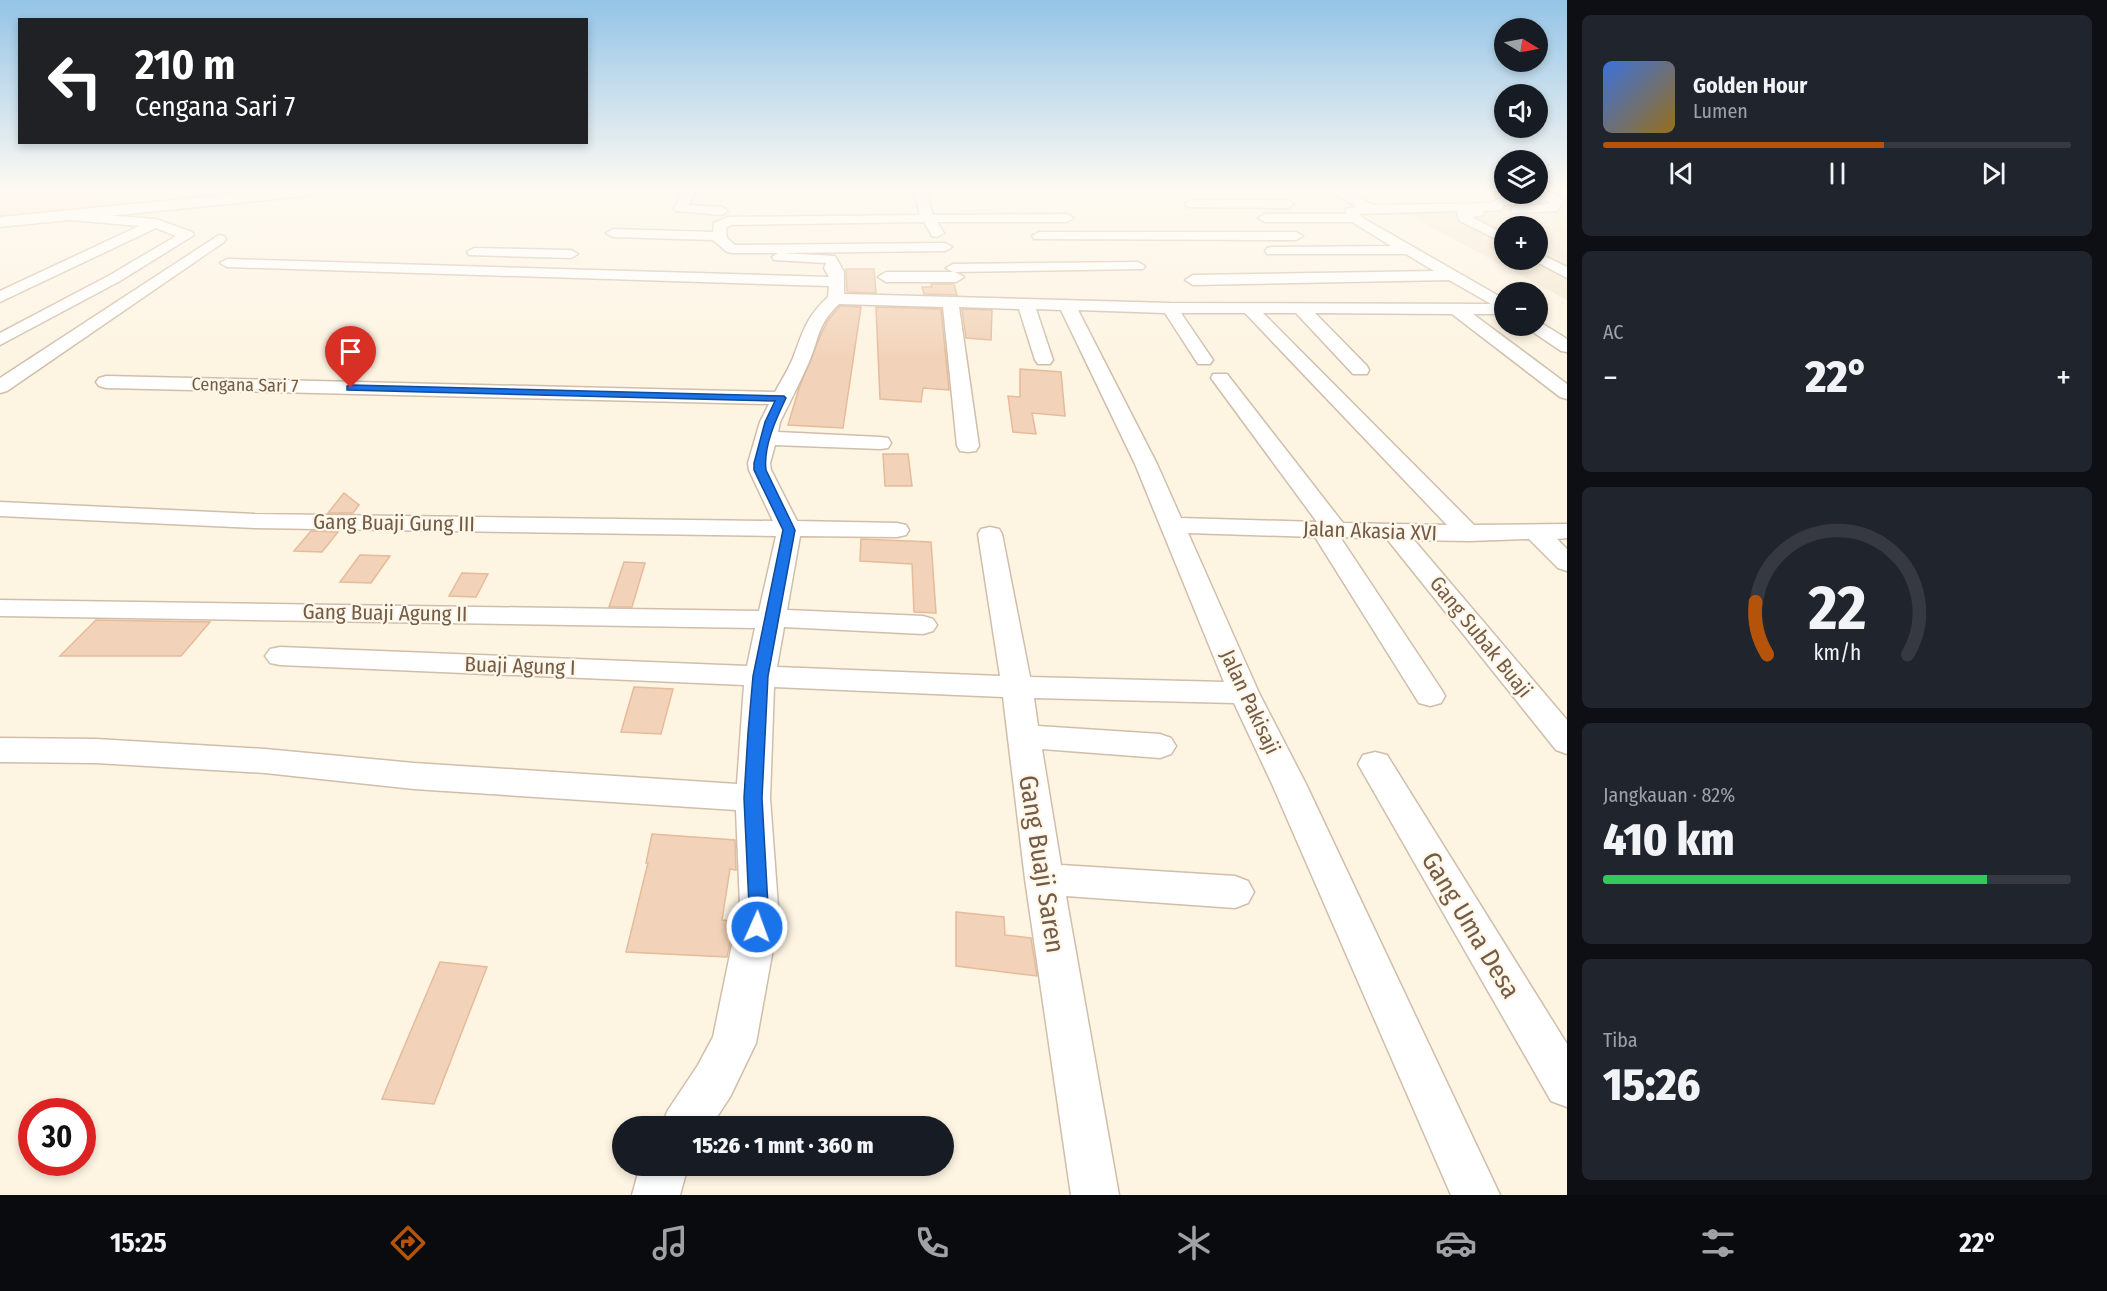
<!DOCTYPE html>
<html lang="id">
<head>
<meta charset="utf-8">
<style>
	body { margin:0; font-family:"Fira Sans Condensed",sans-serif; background:#20242c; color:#f1f3f6; height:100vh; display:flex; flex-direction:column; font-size:22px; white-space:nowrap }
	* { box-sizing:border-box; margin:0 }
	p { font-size:20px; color:#9ea1a6 }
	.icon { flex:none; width:33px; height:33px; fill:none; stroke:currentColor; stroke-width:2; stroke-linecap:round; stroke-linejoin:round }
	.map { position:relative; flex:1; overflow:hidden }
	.details { display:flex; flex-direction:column; gap:15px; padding:15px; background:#0d0f14; width:540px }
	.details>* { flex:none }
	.banner { position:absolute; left:18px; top:18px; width:570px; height:126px; border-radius:0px; box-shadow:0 3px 9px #0003; background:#202124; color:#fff; overflow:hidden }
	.needle { width:39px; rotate:100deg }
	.controls { position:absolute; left:1494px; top:18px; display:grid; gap:12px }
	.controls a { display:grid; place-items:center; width:54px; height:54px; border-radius:50%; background:#171b24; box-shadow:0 3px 9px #0003; font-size:30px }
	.speed { position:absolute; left:18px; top:1098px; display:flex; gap:12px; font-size:30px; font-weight:700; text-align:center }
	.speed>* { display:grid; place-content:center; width:78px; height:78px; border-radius:50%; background:#171b24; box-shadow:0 3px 9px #0003; line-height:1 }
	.speed .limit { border:9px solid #d22; background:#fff; color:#111 }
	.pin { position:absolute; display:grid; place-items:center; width:51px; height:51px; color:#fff; margin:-62px -26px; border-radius:50% 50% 50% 0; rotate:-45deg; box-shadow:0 0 6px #0007 }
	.pin .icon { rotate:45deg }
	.me { position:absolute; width:66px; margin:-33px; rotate:2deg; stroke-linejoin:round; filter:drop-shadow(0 0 4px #0008) }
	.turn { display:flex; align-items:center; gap:21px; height:126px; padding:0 18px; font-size:27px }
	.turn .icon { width:78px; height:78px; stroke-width:2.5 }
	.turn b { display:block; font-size:42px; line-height:51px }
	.big { font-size:45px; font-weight:800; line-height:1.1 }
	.details .tile { flex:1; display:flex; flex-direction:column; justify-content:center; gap:9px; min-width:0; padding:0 21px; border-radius:9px; background:#20242c }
	.details .dial { align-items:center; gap:0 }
	.dial svg { height:156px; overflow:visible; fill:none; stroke:#363941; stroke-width:7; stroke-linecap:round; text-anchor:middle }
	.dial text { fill:#f1f3f6; stroke:none }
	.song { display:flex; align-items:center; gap:18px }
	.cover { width:72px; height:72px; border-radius:9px; background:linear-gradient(135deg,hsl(220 70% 55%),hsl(40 70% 35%)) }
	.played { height:6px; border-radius:3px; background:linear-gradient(90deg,#b45309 60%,#363941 60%) }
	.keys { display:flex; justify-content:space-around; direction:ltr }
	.heat { display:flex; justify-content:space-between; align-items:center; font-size:33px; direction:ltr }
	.charge { height:9px; border-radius:4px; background:linear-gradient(90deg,#34c759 82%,#363941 0) }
	.trip { position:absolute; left:612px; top:1116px; width:342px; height:60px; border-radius:30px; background:#171b24; box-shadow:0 3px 9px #0003; font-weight:800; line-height:60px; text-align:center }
	.dock { display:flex; height:96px; justify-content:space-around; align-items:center; background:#090b0e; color:#9ea1a6 }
	.dock .icon { width:42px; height:42px }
	.dock .current { color:#b45309 }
	.dock b { font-size:27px; color:#f1f3f6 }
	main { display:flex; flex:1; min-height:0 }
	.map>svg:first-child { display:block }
	.residential { fill:#f4e6d0; fill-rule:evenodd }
	.commercial { fill:#fde4d5 }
	.building { fill:#f2d3b9; stroke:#e5bb99; stroke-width:1.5 }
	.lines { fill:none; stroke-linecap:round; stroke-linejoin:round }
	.street-casing { stroke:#d0beab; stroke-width:3 }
	.secondary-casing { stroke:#d3bea8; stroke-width:3 }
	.street { fill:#fff; fill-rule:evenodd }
	.secondary { fill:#fff; fill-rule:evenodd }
	.route { fill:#1a73e8; stroke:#114b97; stroke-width:1.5 }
	.labels { text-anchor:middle; stroke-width:4.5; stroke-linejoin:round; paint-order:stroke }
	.far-street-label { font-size:18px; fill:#745b48; stroke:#fff7e8 }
	.street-label { font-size:21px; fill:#745b48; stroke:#fff7e8 }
	.near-street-label { font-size:26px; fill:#745b48; stroke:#fff7e8 }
</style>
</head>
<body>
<main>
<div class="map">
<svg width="1567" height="1195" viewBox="0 0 1567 1195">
	<rect width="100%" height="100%" fill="#fdf4e2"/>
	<path class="residential" d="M1538,191l29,2v107l-166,-89 101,-3 42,-3 3,-3 -17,-8h8zM1504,226h34v34h-34z"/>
	<path class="commercial" d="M0,191h146l-33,21 -113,6z"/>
	<path class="building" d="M846,269h28l2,24 -29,-1z
		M931,284h23l3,11 -33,-1 -2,-7h10z
		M840,306l21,1 -18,121 -55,-3 11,-37 23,-56 6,-12z
		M876,307l65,2 8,81 -26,-2 -2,14 -41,-3z
		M962,309l30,1 -1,30 -25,-2z
		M1020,369l41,3 4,44 -33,-3 4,21 -23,-2 -5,-36 12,1z
		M883,454h25l4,32h-27z
		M344,493l15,12 -6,8h-25z
		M311,531l27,1 -16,20 -28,-1z
		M861,539l70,3 5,71 -22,-1 -2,-48 -52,-3z
		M360,555l30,1 -19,27 -31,-1z
		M624,562l21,1 -13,44h-23z
		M462,573l26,1 -12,23 -27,-1z
		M96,620l114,2 -29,34h-121z
		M634,687l39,2 -12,45 -40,-2z
		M652,834l83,6 1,30 -6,-1 -8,51 13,1 -8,36 -101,-5 22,-89h-2z
		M956,912l48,5 1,18 26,3 6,38 -81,-10z
		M440,962l47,5 -53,137 -52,-5z"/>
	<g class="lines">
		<g class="street-casing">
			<path id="street" d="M684,191h12l-8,14 34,2 6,4 -6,4 -46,-4 -2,-3z
				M914,191h12l7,24 134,-1 7,4 -7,4h-130l7,11 -7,4 -5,-1 -8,-14 -193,3 -5,3 1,10 8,7 210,-2 7,4 -7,4 -163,2 53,3 9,16v22l326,9 321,1 -42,-24 -256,5 -8,-5 8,-5 241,-4 -28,-17h-139l-2,-3 2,-3 5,-1 119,-1 -39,-24h-87l-7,-4 7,-4h81v-5l11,-2 -27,-16h16l27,14 119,-2 7,-5 20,-1 -3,-3h15l10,6 -6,4 -31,1 -3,5 -17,1 -1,4 -11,2 32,17v9l-44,-22 -3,-7 1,-3 -99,3 4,4 141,81v15h-31l94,70v15l-7,-2 -108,-83 -137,-1 52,53 2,4 -2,4h-14l-57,-61h-33l211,212 93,-1v14l-10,1 10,10v22l-9,-3 -29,-29 -60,2 -55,-1 153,180v34l-11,-4 -169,-211 -47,-2 101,152 4,7 -4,7 -11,3 -11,-3 -104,-166 -127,-4 71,160 47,91 194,411h-49l-179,-411 -38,-81 -200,-5 4,28 122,8 11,4 5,8 -5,8 -11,4 -118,-9 19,116 174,11 13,5 6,11 -6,11 -13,5 -169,-12 53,299h-48l-46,-316 -22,-182 -229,-10 -4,111 8,108 -1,21 -21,116 -26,54 -19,29h-50l7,-16 30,-45 15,-28 27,-131 -4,-96 -322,-21 -149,-16 -169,-10 -96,-1v-24l96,1 169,10 149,14 323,21 7,-99 -464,-20 -10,-2 -5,-7 5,-7 10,-2 467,19 8,-38 -755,-12v-16l759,11 17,-75 -521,-8 -255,-12v-14l255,12 518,7 -24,-51 -1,-7 12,-41 9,-18 -663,-16 -7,-2 -3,-4 3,-4 7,-2 669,16c6,-11 13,-22 18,-34 10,-26 13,-41 35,-61l1,-11 -602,-19 -7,-4 7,-4 602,18 -5,-9 2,-5 -52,-3 -2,-3 6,-4h-46l-5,-1 -14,-12 -100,-3 -7,-4 7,-4 100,3 1,-9 14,-6 192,-2zM839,304l104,3 14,139 3,5 8,1 8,-1 3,-5 -20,-139 60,2 16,51 3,4h12l3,-4 -17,-51 25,1 74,154 89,218 -194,-5 -28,-143 -3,-5 -9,-2 -9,2 -3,5 22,142 -223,-9 7,-40 139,7 10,-3 4,-6 -4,-6 -10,-3 -136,-6 13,-74 97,1 9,-2 3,-5 -3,-5 -9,-2 -100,-2 -26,-51 -1,-7 5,-18 105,4 8,-1 3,-5 -3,-5 -8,-1 -102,-5 2,-10c10,-20 20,-40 29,-60 11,-26 8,-37 30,-58zM1078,310l87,3 33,51h12l3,-4 -32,-47h64l202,212 -104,-2 -116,-149h-14l-2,4 106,144 -136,-4 -24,-54z
				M1538,191c9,0 19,3 25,10l-6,10 -45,2 -1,-3 1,-3 5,-1 32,-2 1,-2 -17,-8h5z
				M1191,200h97l6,4 -6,4 -101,-1 -2,-3z
				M65,212l91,7 36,13 2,3 -74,46 -120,64v-12l110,-58 66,-39 -20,-8 -156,74v-11l139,-65 -79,-7 -1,-3 1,-3z
				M1039,232h257l7,4 -7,4 -262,-1 -2,-3z
				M219,235l5,1 2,3 -2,3 -217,149 -7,2v-15z
				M474,248l97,2 7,4 -7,4 -102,-3 -2,-3z
				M1538,253l29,14v11l-34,-18h5z
				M1138,262l7,4 -2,3 -188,3 9,5 -8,5h-70l-8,-5 8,-5h67l-7,-4 7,-4z
				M1538,321l29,18v13l-6,-1 -31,-21 -2,-4h10z
				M1375,752l12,3 180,289v63l-16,-6 -193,-337 5,-9z
				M640,1166h48l-8,29h-48z"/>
		</g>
		<g class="secondary-casing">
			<path id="secondary" d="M267,191h55l-7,4 -315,32v-10z"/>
		</g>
		<use href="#street" class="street"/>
		<use href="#secondary" class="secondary"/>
	</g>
	<linearGradient id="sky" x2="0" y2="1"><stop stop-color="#94c4e7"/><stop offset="0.53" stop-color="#fefaf2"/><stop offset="1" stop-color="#fefaf2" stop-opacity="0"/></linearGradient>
	<rect width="1567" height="358" fill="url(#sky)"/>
	<path class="route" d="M351,385l433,11 2,2c-10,21 -23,49 -20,72l29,60 -27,146 -6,122 6,108 -1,21 -3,6 -7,3 -7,-3 -3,-6 2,-21 -5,-108 4,-65 5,-57 30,-146 -29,-60v-7l11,-41 10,-21 -428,-11v-4z"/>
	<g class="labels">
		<g class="far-street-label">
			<text transform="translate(245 385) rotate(1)" y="6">Cengana Sari 7</text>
		</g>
		<g class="street-label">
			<text transform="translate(394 523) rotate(1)" y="7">Gang Buaji Gung III</text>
			<text transform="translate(1370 531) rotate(2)" y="7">Jalan Akasia XVI</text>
			<text transform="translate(385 613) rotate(1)" y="7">Gang Buaji Agung II</text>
			<text transform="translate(1481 637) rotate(51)" y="7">Gang Subak Buaji</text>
			<text transform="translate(520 666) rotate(2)" y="7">Buaji Agung I</text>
			<text transform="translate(1250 702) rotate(65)" y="7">Jalan Pakisaji</text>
		</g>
		<g class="near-street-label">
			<text transform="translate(1042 864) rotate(81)" y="9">Gang Buaji Saren</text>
			<text transform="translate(1471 925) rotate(59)" y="9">Gang Uma Desa</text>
		</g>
	</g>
</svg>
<div class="controls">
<a><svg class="needle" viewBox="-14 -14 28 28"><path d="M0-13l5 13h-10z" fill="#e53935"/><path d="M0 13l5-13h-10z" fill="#9ea1a6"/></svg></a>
<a><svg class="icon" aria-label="sound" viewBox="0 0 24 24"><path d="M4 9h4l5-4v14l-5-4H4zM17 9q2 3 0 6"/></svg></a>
<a><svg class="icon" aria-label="layers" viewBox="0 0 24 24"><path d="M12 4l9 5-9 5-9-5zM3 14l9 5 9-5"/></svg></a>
<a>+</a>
<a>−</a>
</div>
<div class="speed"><div class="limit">30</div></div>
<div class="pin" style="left:351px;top:388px;background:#d93025"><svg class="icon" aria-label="arrive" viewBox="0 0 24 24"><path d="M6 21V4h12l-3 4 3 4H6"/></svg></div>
<svg class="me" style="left:757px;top:927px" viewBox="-20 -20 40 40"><circle r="17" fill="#1a73e8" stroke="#fff" stroke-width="3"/><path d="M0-11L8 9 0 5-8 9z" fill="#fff"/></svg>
<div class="trip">15:26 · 1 mnt · 360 m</div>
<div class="banner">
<div class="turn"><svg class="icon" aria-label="left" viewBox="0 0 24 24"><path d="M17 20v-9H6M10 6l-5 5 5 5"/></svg><div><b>210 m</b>Cengana Sari 7</div></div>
</div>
</div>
<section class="details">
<div class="tile">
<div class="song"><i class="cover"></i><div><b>Golden Hour</b><p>Lumen</p></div></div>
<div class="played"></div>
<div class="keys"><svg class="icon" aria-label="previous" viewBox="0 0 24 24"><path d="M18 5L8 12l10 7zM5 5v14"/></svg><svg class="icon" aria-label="pause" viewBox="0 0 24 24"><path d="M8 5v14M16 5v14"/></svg><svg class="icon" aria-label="next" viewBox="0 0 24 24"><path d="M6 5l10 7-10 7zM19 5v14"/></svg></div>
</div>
<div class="tile"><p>AC</p>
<div class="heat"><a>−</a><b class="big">22°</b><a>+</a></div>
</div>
<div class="tile dial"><svg viewBox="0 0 100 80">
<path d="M14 69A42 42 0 1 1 86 69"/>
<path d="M14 69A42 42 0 0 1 8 42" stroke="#b45309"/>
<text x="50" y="56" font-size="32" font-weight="700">22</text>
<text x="50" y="72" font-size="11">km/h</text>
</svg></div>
<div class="tile"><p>Jangkauan · 82%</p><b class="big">410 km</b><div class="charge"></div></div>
<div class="tile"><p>Tiba</p><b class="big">15:26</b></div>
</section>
</main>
<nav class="dock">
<b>15:25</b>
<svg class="icon current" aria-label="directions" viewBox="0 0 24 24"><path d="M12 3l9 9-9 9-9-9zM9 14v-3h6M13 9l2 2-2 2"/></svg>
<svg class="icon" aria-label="music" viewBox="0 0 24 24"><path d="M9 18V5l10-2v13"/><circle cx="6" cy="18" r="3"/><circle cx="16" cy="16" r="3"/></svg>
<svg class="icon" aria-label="phone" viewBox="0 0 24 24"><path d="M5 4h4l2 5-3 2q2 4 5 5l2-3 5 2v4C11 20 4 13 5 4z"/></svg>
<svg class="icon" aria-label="climate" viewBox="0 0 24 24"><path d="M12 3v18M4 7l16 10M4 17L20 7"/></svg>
<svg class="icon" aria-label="car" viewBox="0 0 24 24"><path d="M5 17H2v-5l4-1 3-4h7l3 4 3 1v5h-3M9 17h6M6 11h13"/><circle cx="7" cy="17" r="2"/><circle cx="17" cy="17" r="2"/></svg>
<svg class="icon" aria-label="filters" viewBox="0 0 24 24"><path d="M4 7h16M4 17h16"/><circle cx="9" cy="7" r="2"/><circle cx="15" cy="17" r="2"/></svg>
<b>22°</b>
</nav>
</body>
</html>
